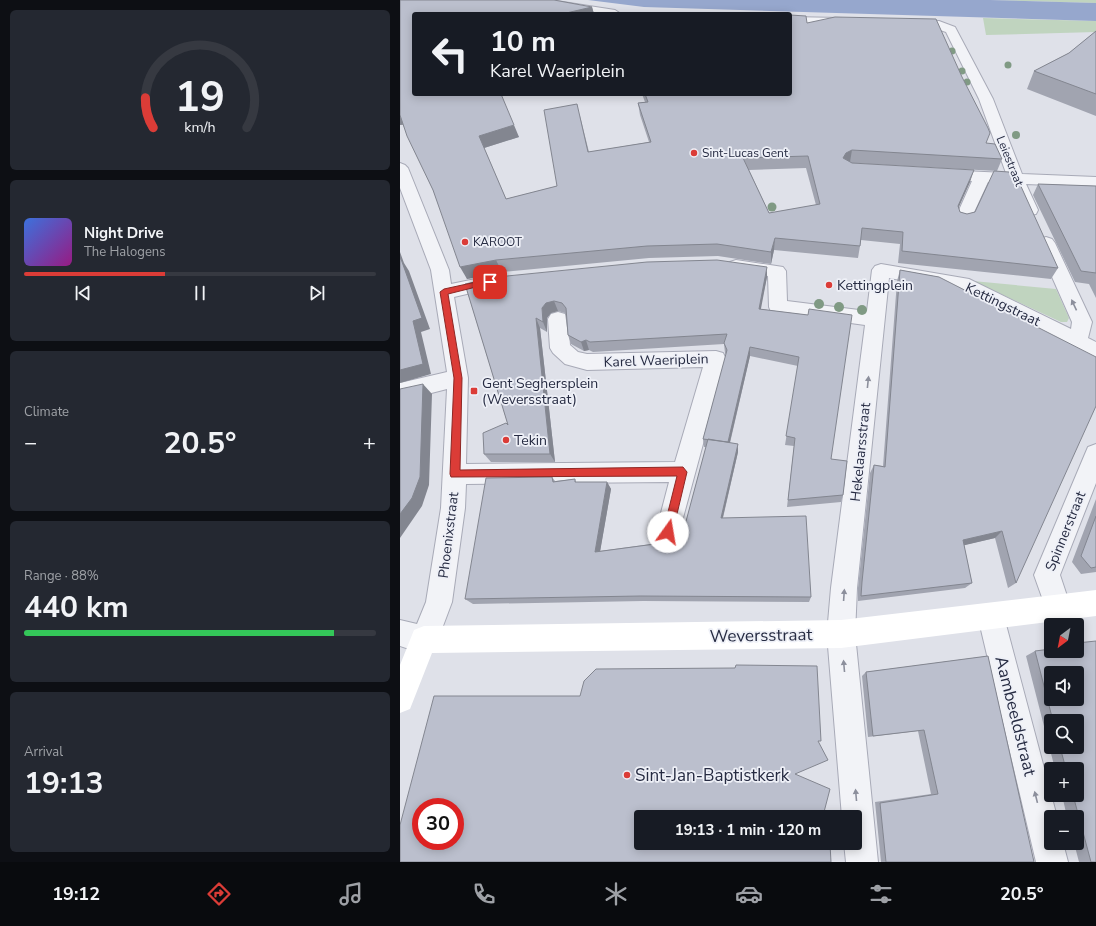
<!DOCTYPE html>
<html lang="en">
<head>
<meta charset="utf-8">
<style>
	body { margin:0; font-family:"Nunito Sans",sans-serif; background:#242831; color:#f1f3f6; height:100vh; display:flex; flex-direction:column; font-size:15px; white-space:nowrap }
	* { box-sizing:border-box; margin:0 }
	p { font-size:13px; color:#9ea1a6 }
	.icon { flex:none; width:22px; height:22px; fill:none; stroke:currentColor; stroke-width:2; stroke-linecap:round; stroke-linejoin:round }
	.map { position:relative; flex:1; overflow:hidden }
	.panel { display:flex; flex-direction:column; gap:10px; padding:10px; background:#0d0f14; width:400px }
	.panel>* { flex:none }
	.top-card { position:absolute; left:12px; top:12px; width:380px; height:84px; border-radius:4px; box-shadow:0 2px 10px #0003; background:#171b24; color:#f1f3f6; overflow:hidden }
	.needle { width:26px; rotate:212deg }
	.controls { position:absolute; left:644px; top:618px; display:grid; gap:8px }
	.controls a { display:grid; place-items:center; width:40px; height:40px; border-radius:4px; background:#171b24; box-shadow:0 2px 10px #0003; font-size:20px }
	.speed { position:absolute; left:12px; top:798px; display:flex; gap:8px; font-size:20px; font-weight:700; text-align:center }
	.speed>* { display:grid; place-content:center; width:52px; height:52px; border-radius:50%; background:#171b24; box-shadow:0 2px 10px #0003; line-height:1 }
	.speed .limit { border:6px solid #d22; background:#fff; color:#111 }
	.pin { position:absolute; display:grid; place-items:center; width:34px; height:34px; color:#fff; margin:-17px; border-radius:8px; box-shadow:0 2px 6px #0006 }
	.me { position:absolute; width:44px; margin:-22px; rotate:13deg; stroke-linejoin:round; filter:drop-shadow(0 0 3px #0008) }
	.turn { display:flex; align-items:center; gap:14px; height:84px; padding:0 12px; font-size:18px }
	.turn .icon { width:52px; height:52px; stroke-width:2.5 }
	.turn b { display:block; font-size:28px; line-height:34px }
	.big { font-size:30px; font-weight:700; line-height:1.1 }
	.panel .widget { flex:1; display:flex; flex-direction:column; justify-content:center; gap:6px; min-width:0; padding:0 14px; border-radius:6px; background:#242831 }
	.panel .dial { align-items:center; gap:0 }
	.dial svg { height:104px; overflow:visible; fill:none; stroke:#363941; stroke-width:7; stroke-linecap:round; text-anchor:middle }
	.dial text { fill:#f1f3f6; stroke:none }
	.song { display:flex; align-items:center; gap:12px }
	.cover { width:48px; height:48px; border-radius:6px; background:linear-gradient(135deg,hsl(220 70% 55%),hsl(310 70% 35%)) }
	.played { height:4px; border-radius:2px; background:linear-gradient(90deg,#db3c37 40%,#363941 40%) }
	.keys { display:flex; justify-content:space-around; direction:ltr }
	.heat { display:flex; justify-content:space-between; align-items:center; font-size:22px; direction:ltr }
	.charge { height:6px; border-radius:3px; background:linear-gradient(90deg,#34c759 88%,#363941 0) }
	.trip { position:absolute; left:234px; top:810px; width:228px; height:40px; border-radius:4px; background:#171b24; box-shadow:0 2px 10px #0003; font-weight:700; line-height:40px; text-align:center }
	.tab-bar { display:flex; height:64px; justify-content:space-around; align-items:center; background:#090b0e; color:#9ea1a6 }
	.tab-bar .icon { width:28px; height:28px }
	.tab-bar .active { color:#db3c37 }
	.tab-bar b { font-size:18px; color:#f1f3f6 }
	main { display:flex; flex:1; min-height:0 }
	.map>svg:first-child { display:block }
	.green { fill:#c0d4bf }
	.water { fill:#96a7cd }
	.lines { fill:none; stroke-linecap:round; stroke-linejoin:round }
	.street-casing { stroke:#a8aab7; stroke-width:2 }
	.street { fill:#f2f3f7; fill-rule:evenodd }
	.secondary { fill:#fff; fill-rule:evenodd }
	.tree { fill:#809a84 }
	.wall { fill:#a1a4b0; fill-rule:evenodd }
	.shaded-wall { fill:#838690 }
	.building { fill:#bbbfcd; stroke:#838690; fill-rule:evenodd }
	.oneway { fill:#8c8f9c }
	.route { fill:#db3c37; stroke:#8e2724 }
	.poi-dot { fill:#db3c37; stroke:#eef0f7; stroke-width:1.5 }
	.labels { text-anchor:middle; stroke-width:3.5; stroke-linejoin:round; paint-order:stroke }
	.far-poi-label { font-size:12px; fill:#262b42; stroke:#eef0f7; text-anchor:start }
	.far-street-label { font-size:12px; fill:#262b42; stroke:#eef0f7 }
	.poi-label { font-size:14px; fill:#262b42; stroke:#eef0f7; text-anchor:start }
	.street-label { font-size:14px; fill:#262b42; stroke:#eef0f7 }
	.near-street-label { font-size:17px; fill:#262b42; stroke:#eef0f7 }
	.near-poi-label { font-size:17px; fill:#262b42; stroke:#eef0f7; text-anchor:start }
</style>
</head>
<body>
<main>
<section class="panel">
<div class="widget dial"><svg viewBox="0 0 100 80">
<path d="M14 69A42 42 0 1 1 86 69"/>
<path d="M14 69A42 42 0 0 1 8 46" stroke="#db3c37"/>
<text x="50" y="56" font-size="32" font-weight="700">19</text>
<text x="50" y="72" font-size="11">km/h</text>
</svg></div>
<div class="widget">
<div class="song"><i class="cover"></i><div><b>Night Drive</b><p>The Halogens</p></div></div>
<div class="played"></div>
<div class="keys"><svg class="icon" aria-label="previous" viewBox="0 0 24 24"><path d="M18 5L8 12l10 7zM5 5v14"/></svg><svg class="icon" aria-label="pause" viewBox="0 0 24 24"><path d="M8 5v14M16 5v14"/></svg><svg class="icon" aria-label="next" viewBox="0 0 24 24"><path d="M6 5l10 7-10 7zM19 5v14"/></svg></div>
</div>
<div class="widget"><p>Climate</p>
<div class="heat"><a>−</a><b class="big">20.5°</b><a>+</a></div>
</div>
<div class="widget"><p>Range · 88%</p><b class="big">440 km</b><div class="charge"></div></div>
<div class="widget"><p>Arrival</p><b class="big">19:13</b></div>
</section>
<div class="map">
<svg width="696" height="862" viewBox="0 0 696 862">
	<rect width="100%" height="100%" fill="#dfe1e9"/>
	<path class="green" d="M590,0h106v3z
		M583,18l113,3v11l-110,3z
		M573,281l83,8 13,29 -2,4h-6z"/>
	<path class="water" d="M188,0h402l106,3v18l-452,-14z"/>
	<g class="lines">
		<g class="street-casing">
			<path id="street" d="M123,0h27l65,10 6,4h-27l-65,-11z
				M390,17l51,1 6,4 -6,4 -51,-1z
				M509,20l30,1 16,6 38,72 29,75 74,3v10l-70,-3 12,26 -2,4 -6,1 -6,-1 -2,-4 -12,-27 -22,-1 -19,41 -6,1 -6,-1 -2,-4 17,-38 -37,-3 -2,-3 2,-3 6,-2 65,3 -27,-74 -33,-67 -9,-3 -32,-2 -2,-3 2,-3z
				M0,163l5,2 3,3 41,102 2,14 44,-9 6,1 3,5 -3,5 -47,11 14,81 -2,86 209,-2 28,-95 -116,3 -22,-6 -12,-11 -3,-5 -2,-29 3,-5 7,-2 7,2 3,5 2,26 8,7 9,2 129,-3 7,2 3,6 -49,181 -9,4 -9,-4 -3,-8 13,-50 -203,2 -1,24 -13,94 -18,48 -10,4 -24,-8v-26l17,4 9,-22 15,-94 6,-119 -47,12v-18l47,-11 -16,-102 -31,-82z
				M646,237l6,2 3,4 37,79 -4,16 8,4v17l-26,-12 -111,-57 -70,-12 -32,310 -2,46 23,228h-32l-2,-19h11v-26h-13l-15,-183 4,-46 34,-263 -94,-13 -2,-5 -1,-31 -38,-6 -3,-4 3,-4 6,-2 47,7 3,4 1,30 80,10 5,-41 3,-4 6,-2 88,15 102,50 1,-7 -35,-79 3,-4z
				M696,444v39l-36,92 11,33 -4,9 -9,4 -9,-4 -15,-42 51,-121 3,-7z
				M591,604l9,4 4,9 53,200h-6v26h12l5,19h-32l-58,-245 4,-9z"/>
		</g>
		<use href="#street" class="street"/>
		<path class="secondary" d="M696,590v26l-255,32 -409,5 -22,56 -10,4v-48l14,-35 10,-4 417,-6z"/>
	</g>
	<g class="tree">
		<circle cx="552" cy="51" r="3.5"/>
		<circle cx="608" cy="65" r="3.5"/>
		<circle cx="562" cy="71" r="3.5"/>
		<circle cx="567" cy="82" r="3.5"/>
		<circle cx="616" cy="135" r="4"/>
		<circle cx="372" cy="207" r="4.5"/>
		<circle cx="419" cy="304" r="5"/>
		<circle cx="439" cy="307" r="5"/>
		<circle cx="462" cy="310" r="5"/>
	</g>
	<path class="wall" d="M0,0l192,7 2,7h-180l105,123 -35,11 22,51 51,-13 23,-70 9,36 60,-10 -9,-27 -2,-12 7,-1 -3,-8h148l17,-71 179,120 16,16 -5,12 -147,-8h2l118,19 -12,26 2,4 7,2 8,-2 39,-30 44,86 -7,11 -153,-16 2,-19 -39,-4 -3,18 -84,-8 -3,14 -53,-8 -69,2 -147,14 -35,7 -34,-89 -30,-65h-3zM406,168l10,37 -47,8 -20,-43z
		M696,31v85l-69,-27 7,-18 35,-18z
		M638,184l58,2v112l-7,-14 -14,-2 -42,-87z
		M500,270l39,7 77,306 -8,5 -13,-50 -31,7 8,38 -7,5 -107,13v-13l12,-115 4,-8 9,1 14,-185z
		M367,277l-7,32 48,6 23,144 12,36 -2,7 -54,5 7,-61 -9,-1 13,-79 -48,-10 -20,87 8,1v8l-15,66 88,79 -2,5 -166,-1 -170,3 -8,-5 87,-122 3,4 20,-2 1,3h31l4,7 -11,62 81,-11 25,-93h-2l-1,-8 23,-84 -1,-2 -1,-9 -131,8 -4,-2 -5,1 -13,-7 -3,-9 -3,-22 -7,-2 -7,2 -4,5v14l-7,-4 15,134h-64l-7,-8 24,-29 -43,-141z
		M696,499v73l-15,2 -9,-12z
		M635,651h42l19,211h-17l-5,-19h3v-26h-10l-5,-22h15v-26h-22l-29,-113zM651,721h26v26h-26z
		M588,656l46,206h-153l-6,-60 56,-8 -13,-63 -50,6 -6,-61 4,-4z"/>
	<path class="shaded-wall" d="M192,7l2,7h-32z
		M0,114l5,10 -5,1z
		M114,125l5,12 -35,11 -5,-12z
		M452,150l-2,12 -7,-4 3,-5z
		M574,170l-4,12 -16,36 4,-12z
		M375,238l-1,12 -3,14v-12z
		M0,252l4,11 5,8 21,58 -9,3 10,42 -31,9v-13l13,-49 -13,-60z
		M96,260l6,12 -35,7 -7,-12z
		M367,267v10l-8,42v-10z
		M154,301l4,10 -7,2 -4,5v14l-4,-10 -1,-14 4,-5z
		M136,318l4,10 15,134 -5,-8z
		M186,340l3,10 -5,1 -3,-9z
		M350,347v9l-22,94v-8z
		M23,384l9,10 -3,91 -7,21 -22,32v-24z
		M338,444v8l-17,73v-7z
		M207,482l4,7 -12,69 -4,-6z
		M602,531l-7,7 -38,9 6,-7z"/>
	<path class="building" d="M0,0h154l38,7 -30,7h-148v80h87l13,31 -35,11 27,63 51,-13 -13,-76 33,-6 11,48 63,-10 -13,-39 10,-1 -3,-8h145v-79l16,1 1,7 28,-6 101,2 26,58 26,51 2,5 -4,10 9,1 7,15 -150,-9 -6,3 -3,5 9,5 122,7 -16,36 2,6 7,2 8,-2 19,-41 15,1 5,10h5l39,86 -156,-17 1,-19 -41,-4 -2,18 -85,-8 -4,14 -54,-8 -70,2 -151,14 -36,7 -27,-77 -26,-54 -7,-21zM408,156l12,48 -51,9 -26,-55z
		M313,13l30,1h-37z
		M696,31v63l-62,-23 35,-18z
		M638,184l58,2v87l-15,-2z
		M0,259h1l21,59 -9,3 10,43 -23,6z
		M317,260l50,7 -8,42 49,6 1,-6 43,6 -21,144 16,2 -4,34 -55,5 7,-62 -9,-2 13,-79 -49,-10 -22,95 -25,-3 24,-89 -3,-7 3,-9 -137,8 -4,-2 -5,2 -13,-7 -2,-27 -4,-5 -8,-2 -8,2 -4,5 1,14 -7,-4 14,136h-66l-1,-21 23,-10 2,2 -43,-141 32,-7 150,-15z
		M500,270l39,7 157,80v49l-80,177 -14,-52 -39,9 9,43 -111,13 1,-14 12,-117 11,2z
		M23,384l-3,93 -8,21 -12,16v-125z
		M308,439l30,5 -17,74 85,-2 5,81 -171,-1 -175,3 21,-121 66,-1 1,5 22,-3v3h32l-12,70 75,-10v-3l11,1z
		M696,516v51l-5,1 -10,-12z
		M696,641v221h-5l-18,-67h4v-26h-11l-6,-22h17v-26h-24l-18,-70 16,-2v2h26v-8zM651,673h26v26h-26z
		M588,656l46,206h-148l-6,-59 58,-9 -14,-64 -51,6 -7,-64z
		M336,665l81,1 4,75h-3l10,19 -33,14 35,15 -6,23h2v5h-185v26h188l1,1 1,18h-431v-37l34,-129h146l4,-15 12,-12 139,-1zM21,807h34v34h-34z"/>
	<defs><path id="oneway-solid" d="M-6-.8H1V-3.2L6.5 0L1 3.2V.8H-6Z"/></defs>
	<g class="oneway">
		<use href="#oneway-solid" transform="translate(674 305) rotate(-115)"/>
		<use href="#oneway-solid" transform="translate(468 382) rotate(-84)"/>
		<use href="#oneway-solid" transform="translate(444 595) rotate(-86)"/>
		<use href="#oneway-solid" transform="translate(444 666) rotate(-95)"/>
		<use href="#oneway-solid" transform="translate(456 795) rotate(-95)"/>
		<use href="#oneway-solid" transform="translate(636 797) rotate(-104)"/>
	</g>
	<path class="route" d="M90,279l2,1v3l-44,11 14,84 -2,92 223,-3 4,5 -15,63 -4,2 -3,-2 -2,-3 14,-56 -226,1 -1,-3 4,-96 -14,-86 4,-3z"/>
	<g class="poi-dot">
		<circle cx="294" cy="153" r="4"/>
		<circle cx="65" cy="242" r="4"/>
		<circle cx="429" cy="285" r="4"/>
		<rect x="70" y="387" width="8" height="8" rx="2"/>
		<circle cx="106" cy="440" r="4"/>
		<circle cx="227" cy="775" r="4"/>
	</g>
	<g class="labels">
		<g class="far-poi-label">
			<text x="302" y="157">Sint-Lucas Gent</text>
			<text x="73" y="246">KAROOT</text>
		</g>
		<g class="far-street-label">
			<text transform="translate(610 161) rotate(68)" y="4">Leiestraat</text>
		</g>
		<g class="poi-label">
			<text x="437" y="290">Kettingplein</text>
			<text x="82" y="388">Gent Seghersplein<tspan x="82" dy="16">(Weversstraat)</tspan></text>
			<text x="114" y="445">Tekin</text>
		</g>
		<g class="street-label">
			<text transform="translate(603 304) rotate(26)" y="5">Kettingstraat</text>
			<text transform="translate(256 360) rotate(-2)" y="5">Karel Waeriplein</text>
			<text transform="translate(460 452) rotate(-84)" y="5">Hekelaarsstraat</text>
			<text transform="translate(665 531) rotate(-68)" y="5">Spinnerstraat</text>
			<text transform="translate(48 535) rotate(-83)" y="5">Phoenixstraat</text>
		</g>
		<g class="near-street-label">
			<text transform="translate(361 635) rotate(-1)" y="6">Weversstraat</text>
			<text transform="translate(616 716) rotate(76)" y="6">Aambeeldstraat</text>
		</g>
		<g class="near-poi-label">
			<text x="235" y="781">Sint-Jan-Baptistkerk</text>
		</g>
	</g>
</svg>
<div class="controls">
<a><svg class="needle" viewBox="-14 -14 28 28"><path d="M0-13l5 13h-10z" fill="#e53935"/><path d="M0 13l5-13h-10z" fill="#9ea1a6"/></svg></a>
<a><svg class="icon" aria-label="sound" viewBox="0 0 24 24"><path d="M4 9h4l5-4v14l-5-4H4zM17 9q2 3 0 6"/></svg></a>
<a><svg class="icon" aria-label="search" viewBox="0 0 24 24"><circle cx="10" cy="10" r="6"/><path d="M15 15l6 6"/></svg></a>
<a>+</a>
<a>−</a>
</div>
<div class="speed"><div class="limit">30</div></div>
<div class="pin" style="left:90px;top:282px;background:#d93025"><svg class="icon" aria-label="arrive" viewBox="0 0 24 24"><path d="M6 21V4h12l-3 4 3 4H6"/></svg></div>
<svg class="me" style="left:268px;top:532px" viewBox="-20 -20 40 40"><circle r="19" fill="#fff"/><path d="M0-13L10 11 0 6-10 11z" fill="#db3c37"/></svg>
<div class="trip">19:13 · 1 min · 120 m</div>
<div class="top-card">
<div class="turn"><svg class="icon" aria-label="left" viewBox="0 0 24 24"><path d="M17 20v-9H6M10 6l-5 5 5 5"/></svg><div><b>10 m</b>Karel Waeriplein</div></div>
</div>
</div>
</main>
<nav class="tab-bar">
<b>19:12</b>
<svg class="icon active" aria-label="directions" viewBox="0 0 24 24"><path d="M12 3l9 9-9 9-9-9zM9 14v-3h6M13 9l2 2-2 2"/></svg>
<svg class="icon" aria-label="music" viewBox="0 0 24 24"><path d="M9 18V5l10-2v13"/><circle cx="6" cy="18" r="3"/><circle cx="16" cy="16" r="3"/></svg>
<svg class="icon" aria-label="phone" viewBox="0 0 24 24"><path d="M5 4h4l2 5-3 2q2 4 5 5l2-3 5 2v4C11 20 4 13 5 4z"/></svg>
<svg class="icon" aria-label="climate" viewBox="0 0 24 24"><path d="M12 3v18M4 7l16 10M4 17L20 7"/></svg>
<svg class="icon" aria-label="car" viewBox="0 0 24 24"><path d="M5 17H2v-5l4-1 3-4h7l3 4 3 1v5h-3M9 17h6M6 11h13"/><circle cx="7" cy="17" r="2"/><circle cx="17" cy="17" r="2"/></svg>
<svg class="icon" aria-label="filters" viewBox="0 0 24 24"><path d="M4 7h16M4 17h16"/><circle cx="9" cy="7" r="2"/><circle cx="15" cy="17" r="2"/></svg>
<b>20.5°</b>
</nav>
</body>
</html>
